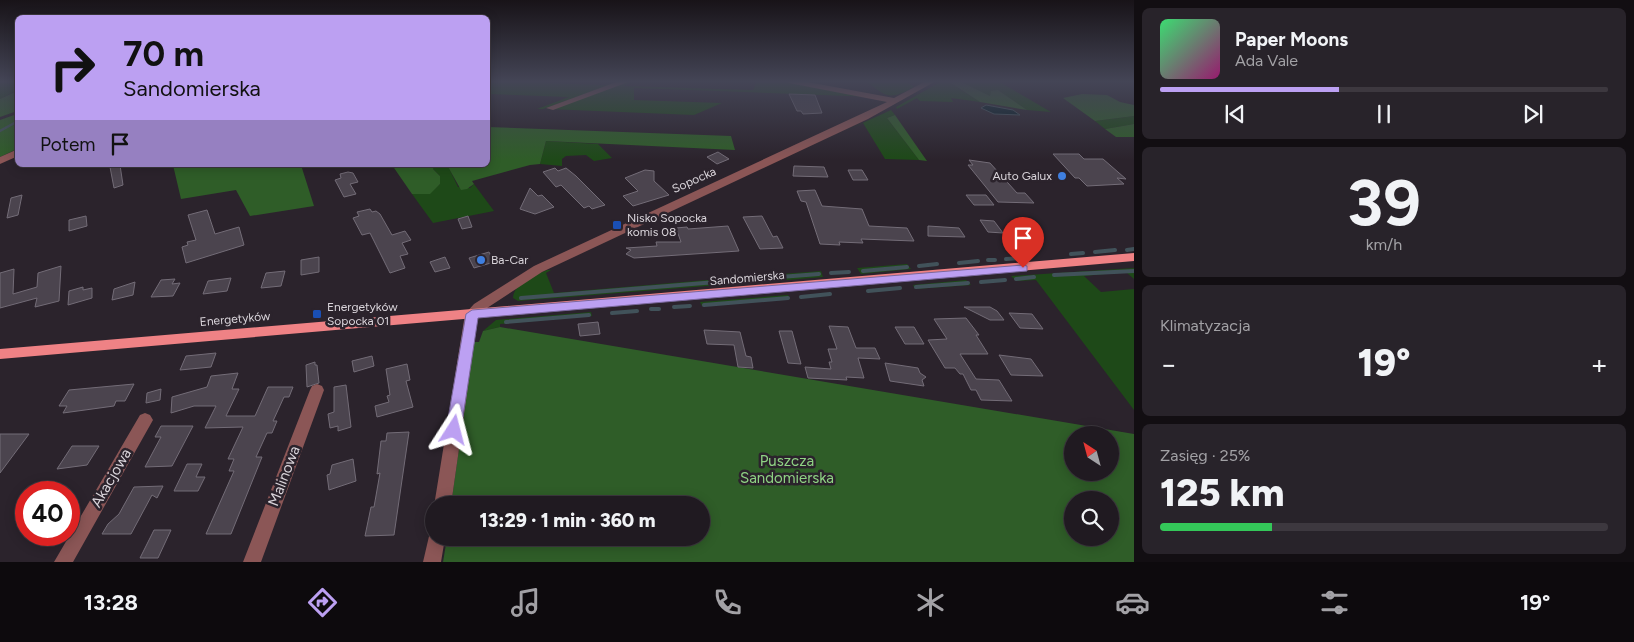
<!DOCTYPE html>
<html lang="pl">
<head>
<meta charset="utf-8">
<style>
	body { margin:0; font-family:Figtree,sans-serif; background:#28232a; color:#f1f3f6; height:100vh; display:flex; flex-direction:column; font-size:19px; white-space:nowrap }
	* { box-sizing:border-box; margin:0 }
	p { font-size:16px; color:#a2a1a5 }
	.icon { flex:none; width:28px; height:28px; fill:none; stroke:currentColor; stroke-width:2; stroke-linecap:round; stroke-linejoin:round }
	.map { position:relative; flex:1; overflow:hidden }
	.drawer { display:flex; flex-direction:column; gap:8px; padding:8px; background:#120e12; width:500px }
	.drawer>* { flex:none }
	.banner { position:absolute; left:15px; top:15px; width:475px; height:152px; border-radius:8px; box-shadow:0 2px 12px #0003,0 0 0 1px #3d383f; background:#bca0f2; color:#111; overflow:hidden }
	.needle { width:32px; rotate:324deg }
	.buttons { position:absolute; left:1064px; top:426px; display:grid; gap:10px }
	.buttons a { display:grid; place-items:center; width:55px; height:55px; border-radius:50%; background:#201a21; box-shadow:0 2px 12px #0003,0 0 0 1px #3d383f; font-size:25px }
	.speed { position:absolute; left:15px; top:481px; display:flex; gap:10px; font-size:25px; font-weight:700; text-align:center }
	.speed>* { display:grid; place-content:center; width:65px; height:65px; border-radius:50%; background:#201a21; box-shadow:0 2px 12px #0003,0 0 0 1px #3d383f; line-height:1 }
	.speed .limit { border:8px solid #d22; background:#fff; color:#111 }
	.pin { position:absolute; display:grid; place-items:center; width:42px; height:42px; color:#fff; margin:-51px -21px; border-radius:50% 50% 50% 0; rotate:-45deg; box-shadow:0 0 5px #0007 }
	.pin .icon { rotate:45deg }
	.me { position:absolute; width:55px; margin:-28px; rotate:9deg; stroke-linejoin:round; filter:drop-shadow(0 0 4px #0008) }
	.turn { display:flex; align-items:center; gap:18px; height:105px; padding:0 25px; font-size:22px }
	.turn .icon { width:65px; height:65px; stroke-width:2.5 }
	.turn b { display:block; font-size:35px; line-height:42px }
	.then { display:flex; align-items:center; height:48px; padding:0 25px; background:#0003; gap:10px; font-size:19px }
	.big { font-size:38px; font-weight:800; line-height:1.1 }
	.drawer .widget { flex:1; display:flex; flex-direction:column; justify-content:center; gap:8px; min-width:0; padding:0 18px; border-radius:8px; background:#28232a }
	.drawer .dial { align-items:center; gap:0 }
	.dial b { font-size:65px; line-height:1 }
	.song { display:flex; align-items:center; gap:15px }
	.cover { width:60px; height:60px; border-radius:8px; background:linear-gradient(135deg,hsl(140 70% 55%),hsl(320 70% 35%)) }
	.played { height:5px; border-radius:2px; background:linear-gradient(90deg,#bca0f2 40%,#3d383f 40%) }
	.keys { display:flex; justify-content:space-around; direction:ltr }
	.heat { display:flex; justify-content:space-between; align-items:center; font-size:28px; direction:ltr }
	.charge { height:8px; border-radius:4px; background:linear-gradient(90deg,#34c759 25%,#3d383f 0) }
	.trip { position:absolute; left:425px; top:496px; width:285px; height:50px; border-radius:25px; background:#201a21; box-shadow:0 2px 12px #0003,0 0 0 1px #3d383f; font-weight:800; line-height:50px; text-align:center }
	.menu { display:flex; height:80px; justify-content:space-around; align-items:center; background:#0d0a0d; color:#a2a1a5 }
	.menu .icon { width:35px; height:35px }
	.menu .selected { color:#bca0f2 }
	.menu b { font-size:22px; color:#f1f3f6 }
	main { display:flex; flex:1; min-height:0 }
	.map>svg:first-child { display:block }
	.green { fill:#1e4918 }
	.forest { fill:#2f5d28; fill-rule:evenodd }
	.water { fill:#001a23; stroke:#41525a }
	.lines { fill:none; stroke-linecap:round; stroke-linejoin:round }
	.stream-far1 { stroke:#41525a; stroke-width:2.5 }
	.stream { stroke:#41525a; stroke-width:4 }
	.building { fill:#4b444e; stroke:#736c77 }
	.minor { fill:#8b5656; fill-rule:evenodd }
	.major { fill:#ef8285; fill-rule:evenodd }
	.route { fill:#bca0f2; stroke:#7a689d }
	.shop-dot { fill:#3f7fe0; stroke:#2b232c; stroke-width:2 }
	.transit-dot { fill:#1a4fb4; stroke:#2b232c; stroke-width:2 }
	.labels { text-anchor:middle; stroke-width:5; stroke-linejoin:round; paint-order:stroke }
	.poi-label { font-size:12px; fill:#dad5db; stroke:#2b232c; text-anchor:start }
	.street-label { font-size:12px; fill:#dad5db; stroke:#2b232c }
	.near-park-label { font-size:15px; fill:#8fd384; stroke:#2b232c }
	.near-street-label { font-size:15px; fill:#dad5db; stroke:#2b232c }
</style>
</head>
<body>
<main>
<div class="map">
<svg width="1134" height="562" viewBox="0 0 1134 562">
	<rect width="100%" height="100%" fill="#2b232c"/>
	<path class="green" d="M0,81h17v9l-17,9z
		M488,81h57v2l60,2 18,-4 -80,28h-6l32,-12 -81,-3z
		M631,81h3l-11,5 130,4 4,-9h24l94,15 7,2 2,4 -9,-5 -241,-9v12l88,3 -28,12 -146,-6z
		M866,81h40l8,6c-24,13 -27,11 -48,-6z
		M942,81h56l53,31 -24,-2 -29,-20 -8,6 -28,-13 -4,5 22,14 -29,-4 2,4 -33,-1 -3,-3 -20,11 -1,-2z
		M891,110l4,5 -8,3 32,42 -34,-1 -22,-36 -18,8z
		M1134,116v8l-29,5 -10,-8z
		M546,141l52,3 14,14 -18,3 -8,-6 -20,1 -4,3v7l-22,-2z
		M435,165l13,1 10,21 12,1 4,-4 20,27 -61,12 -21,-29 18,-1 10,-9v-8l-7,-7z
		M907,264l4,5 -50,5 -4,-6z
		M1134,268v11l-8,-7 -42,4 17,16 33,-3v121l-98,-130 -20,1 -5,-5z
		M547,270h4l-5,3 8,20 200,-17 3,6 -239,19 -5,-3c1,-15 22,-23 34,-28z
		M821,271l2,6 -47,4 -7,-6z
		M966,280l5,5 -56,4 -2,-4z
		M788,295l2,4 -88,7 -2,-4z
		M591,312l1,4 -92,8v3l-17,4 13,-11z"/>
	<path class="forest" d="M959,81l31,15 1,-5 7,-1 29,20 -47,-8 -29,-19z
		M17,91v20l-17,6v-18z
		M1082,94l25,1 13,7 14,3v11l-39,5 -32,-23z
		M17,114v35l-17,8v-37z
		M895,115l32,46 -8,-1 -32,-42z
		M1134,124v13h-18l-11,-8z
		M488,127l243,9 4,14 -189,-9 -6,23 -10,1 -58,16 2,3 -7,5 -6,1 -14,-25h41z
		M173,165h128l13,41 -64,10 -14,-26 -55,9z
		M392,165h43l-2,4 7,7v8l-10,10h-18z
		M500,327l634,107v128h-691l4,-24h254v-33h-250l23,-163h5l4,-11zM1072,435h38v37h-38zM1072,500h38v38h-38z"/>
	<path class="water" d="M986,105l27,5 7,5 -26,-1 -13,-6z"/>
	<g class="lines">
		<path class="stream-far1" d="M0,131l18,-10"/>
		<path class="stream" d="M1127,250l7,-1
			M1095,252l20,-2
			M1071,254l12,-1
			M1006,259l15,-1
			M988,260h7
			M959,263l19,-2
			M919,266l18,-2
			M863,271l44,-4
			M831,273l18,-1
			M1054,275l80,-4
			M780,277l39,-3
			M1016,279l18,-2
			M981,282l24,-2
			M916,287l52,-4
			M868,291l32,-3
			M801,297l29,-3
			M521,298l232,-19
			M704,305l84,-7
			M674,307l16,-1
			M651,309h8
			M612,313l25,-2
			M506,322l83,-7"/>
	</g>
	<path class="building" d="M789,94l26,1 7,18 -19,1 -2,-3h-4z
		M718,152l11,7 -12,5 -10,-7z
		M1053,154h26l5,5h19l23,20 -9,-1 7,6 -37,2 -8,-8h-4z
		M969,160l21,3 27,30h8l9,10 -36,-1 -30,-37h5z
		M120,165l3,20 -9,3 -4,-21z
		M794,166l30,1 4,10 -35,-1z
		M555,168l3,3 8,-3 10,8 29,29 -13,4 -3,-3 -5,2 -23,-23 -5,2 -13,-15z
		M645,170l9,1v10l15,14 -36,11 -10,-10 15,-5 -13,-13z
		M848,170h14l6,10h-15z
		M348,172l5,1 5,9 -8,2 6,10 -12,3 -9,-17 6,-2 -1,-4z
		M530,188l8,8 4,-1 12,12 -19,7 -15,-5z
		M815,190l7,16 40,3 7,17 38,2 7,13 -53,-2 2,4 -24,-1 1,3 -20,-1 -14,-42 -5,-1 -4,-10z
		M22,195l-4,20 -11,3 4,-20z
		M966,195h20l8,10h-20z
		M370,209l2,3 4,-1 4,3 12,21 13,-4 6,9 -9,3 6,11 -8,2 5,12 -15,5 -20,-40 -8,2 -9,-17 6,-2 -2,-4z
		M207,210l8,24 24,-7 5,18 -58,18 -4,-16 6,-2 -1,-3 9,-2 -8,-25z
		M86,216l1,10 -18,5v-11z
		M468,216l4,11 -10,2 -4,-10z
		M762,216l11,21 4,-1 6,12 -23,1 -17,-32z
		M980,220l14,1 9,12 -15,-1z
		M728,226l11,25 -105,7 -8,-4 5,-4 -5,-2 31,-2 -1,-4h25l-5,-14 11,-1 1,2z
		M928,226l31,2 6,9 -37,-1z
		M489,252l5,10 -20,6 -5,-10z
		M319,257v15l-18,3v-15z
		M445,257l5,11 -15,4 -5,-10z
		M61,266l-2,35 -24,6 2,-9 -37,10v-35l14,-4 -1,25 24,-7 1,-14z
		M285,271l-4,15 -20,2 5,-15z
		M231,278l-4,13 -24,3 5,-13z
		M175,279l-3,5 8,-1 -7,13 -22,1 10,-17z
		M135,282l-2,13 -21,5 2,-11z
		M83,287v3l9,-2v10l-24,7 1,-14z
		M964,307h26l7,4 7,9h-14z
		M1009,313l23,1 11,15 -23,-1z
		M966,318l13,17h-3l12,19h-28l16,25 23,1 13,21 -31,-1 -5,-10h-5l-8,-16h-3l-5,-6h-10l-17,-28 19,-1 -13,-20z
		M598,322l2,12 -20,2 -2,-12z
		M829,326l19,1 8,21h19l5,11 -22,-1 6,20 -18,-1 1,3 -39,-2 -3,-11 26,2 -2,-7h3l-4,-13h9z
		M895,327h19l10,17h-19z
		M704,330l36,2 6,24 5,1 2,11 -15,-1 -4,-22 -27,-1z
		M779,331h13l9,33 -13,-1z
		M216,353l-5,14 -31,3 6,-14z
		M999,355l32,4 12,17 -32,-1z
		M372,356l2,10 -20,6 -2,-11z
		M315,362v3h2l2,18 -12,4 -1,-22z
		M885,363l33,5 2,5 6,4 -4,3 2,6 -34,-5z
		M407,364l3,16 -4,1 7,26 -36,10 -2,-11 14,-4 -2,-6 3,-1 -4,-26z
		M238,373l-6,16h7l-13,27h29l13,-29h25l-4,10h-5l-11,24h4l-5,12h-5l-11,24h6l-31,77h-25l28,-63h-5l5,-12h-6l15,-32 -38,1 11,-22h-22l-23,7 1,-16 35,-10 4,-11z
		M134,384l-9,17h-9l-2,5 -51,7 4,-7h-8l10,-16z
		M346,385l5,42 -13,4v-5l-8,2 -2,-14 6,-2v-25z
		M161,389l-1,11 -14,3 1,-10z
		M161,426h32l-21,40 -27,1 16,-30h-6z
		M409,432l-15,103 -29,1 6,-29h3l6,-34 -3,1 4,-33h5l1,-8z
		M0,434h29l-29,39z
		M72,446h27l-12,19 -30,4z
		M353,459l3,22 -27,9 -2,-15 3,-1 2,-9z
		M187,464h15l-6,13h9l-7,14h-24z
		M163,486l-6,12 -5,-3 -21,39h-29l6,-10 11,-10 15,-27z
		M154,530h17l-13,28h-18z"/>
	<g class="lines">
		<path class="minor" d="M619,81h12l-78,29 -7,-2z
			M785,81h17l92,17 32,-17h10l-68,38 -326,153 -58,38 -6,6 -27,189 -17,1 31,-192 9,-10 60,-38 353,-164 -98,-19z
			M18,149v7l-18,8v-7z
			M317,384l5,2 2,4 -63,172h-18l67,-172 2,-4z
			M145,413l5,2 3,5 -80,142h-19l86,-147z
			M434,530v8h11l-4,24h-18l7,-30z"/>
		<path class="major" d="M1134,253v8l-1134,98v-10z"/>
	</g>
	<linearGradient id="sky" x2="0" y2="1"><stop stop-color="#181318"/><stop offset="0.51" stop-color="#444556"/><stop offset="1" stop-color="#444556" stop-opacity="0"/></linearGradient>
	<rect width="1134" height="160" fill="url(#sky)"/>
	<path class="route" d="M1023,265l4,1v5l-549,47 -17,112 -2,5 -5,2 -5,-2 -3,-5 20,-116 6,-4z"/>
	<g class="shop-dot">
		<circle cx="1062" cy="176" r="5"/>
		<circle cx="481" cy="260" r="5"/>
	</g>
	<g class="transit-dot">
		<rect x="612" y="220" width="10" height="10" rx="2.5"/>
		<rect x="312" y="309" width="10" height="10" rx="2.5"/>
	</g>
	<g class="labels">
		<g class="poi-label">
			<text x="1052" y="180" text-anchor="end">Auto Galux</text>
			<text x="627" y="222">Nisko Sopocka<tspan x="627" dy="14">komis 08</tspan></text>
			<text x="491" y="264">Ba-Car</text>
			<text x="327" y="311">Energetyków<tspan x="327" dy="14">Sopocka 01</tspan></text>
		</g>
		<g class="street-label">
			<text transform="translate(694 180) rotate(-24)" y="4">Sopocka</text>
			<text transform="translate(747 278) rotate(-5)" y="4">Sandomierska</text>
			<text transform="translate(235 319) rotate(-5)" y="4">Energetyków</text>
		</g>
		<g class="near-park-label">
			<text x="787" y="466">Puszcza<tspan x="787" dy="17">Sandomierska</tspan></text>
		</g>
		<g class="near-street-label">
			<text transform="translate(284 476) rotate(-69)" y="5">Malinowa</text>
			<text transform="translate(111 478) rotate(-60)" y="5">Akacjowa</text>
		</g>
	</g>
</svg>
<div class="buttons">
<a><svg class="needle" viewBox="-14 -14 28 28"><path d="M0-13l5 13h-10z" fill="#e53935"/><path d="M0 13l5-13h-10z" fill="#a2a1a5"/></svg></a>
<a><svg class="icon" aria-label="search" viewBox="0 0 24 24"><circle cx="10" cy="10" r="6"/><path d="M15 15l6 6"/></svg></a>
</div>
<div class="speed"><div class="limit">40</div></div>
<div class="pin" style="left:1023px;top:268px;background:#d93025"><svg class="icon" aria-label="arrive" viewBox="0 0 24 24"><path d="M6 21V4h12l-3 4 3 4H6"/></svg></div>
<svg class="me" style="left:454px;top:430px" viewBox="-20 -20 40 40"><path d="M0-17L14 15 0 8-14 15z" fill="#bca0f2" stroke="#fff" stroke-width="4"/></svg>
<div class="trip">13:29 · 1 min · 360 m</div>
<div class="banner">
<div class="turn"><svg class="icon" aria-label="right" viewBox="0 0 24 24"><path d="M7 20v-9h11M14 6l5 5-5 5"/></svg><div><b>70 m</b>Sandomierska</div></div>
<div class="then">Potem<svg class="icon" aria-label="arrive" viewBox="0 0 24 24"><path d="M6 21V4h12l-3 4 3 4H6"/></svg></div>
</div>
</div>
<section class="drawer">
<div class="widget">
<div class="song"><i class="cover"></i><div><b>Paper Moons</b><p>Ada Vale</p></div></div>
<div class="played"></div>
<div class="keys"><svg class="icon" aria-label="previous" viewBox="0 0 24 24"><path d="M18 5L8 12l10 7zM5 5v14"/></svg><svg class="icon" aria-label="pause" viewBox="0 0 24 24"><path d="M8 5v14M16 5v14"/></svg><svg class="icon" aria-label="next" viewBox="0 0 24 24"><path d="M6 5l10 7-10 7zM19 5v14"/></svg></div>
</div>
<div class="widget dial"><b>39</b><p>km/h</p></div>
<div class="widget"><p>Klimatyzacja</p>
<div class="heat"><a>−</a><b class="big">19°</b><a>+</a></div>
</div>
<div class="widget"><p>Zasięg · 25%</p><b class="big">125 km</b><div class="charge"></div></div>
</section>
</main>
<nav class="menu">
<b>13:28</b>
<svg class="icon selected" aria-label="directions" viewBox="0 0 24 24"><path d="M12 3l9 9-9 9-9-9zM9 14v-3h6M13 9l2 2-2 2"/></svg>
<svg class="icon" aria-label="music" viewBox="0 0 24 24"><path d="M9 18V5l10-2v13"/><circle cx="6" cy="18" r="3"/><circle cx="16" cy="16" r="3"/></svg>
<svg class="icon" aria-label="phone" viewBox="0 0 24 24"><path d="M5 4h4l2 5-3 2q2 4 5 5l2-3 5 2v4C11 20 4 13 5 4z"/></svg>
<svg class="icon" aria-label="climate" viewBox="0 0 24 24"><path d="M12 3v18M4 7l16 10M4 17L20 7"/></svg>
<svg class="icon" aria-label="car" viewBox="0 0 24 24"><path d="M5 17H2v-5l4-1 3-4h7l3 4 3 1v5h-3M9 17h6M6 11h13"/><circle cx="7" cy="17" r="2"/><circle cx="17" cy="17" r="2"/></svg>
<svg class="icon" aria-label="filters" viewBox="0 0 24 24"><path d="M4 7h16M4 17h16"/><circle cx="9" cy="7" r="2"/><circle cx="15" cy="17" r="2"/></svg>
<b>19°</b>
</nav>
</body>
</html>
